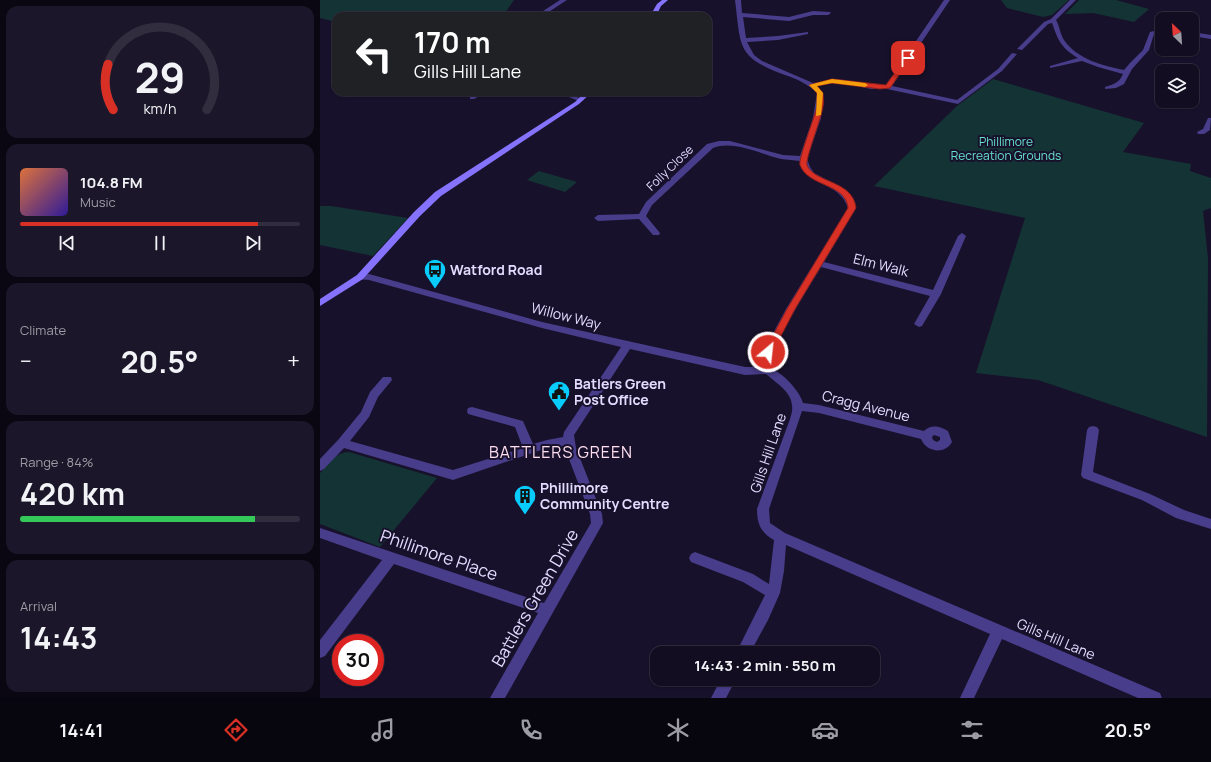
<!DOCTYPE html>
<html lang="en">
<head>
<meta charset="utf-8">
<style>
	body { margin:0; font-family:Manrope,sans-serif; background:#1b1629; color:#f1f3f6; height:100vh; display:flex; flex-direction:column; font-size:15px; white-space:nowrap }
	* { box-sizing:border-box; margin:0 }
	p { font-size:13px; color:#9c9ca5 }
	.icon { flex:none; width:22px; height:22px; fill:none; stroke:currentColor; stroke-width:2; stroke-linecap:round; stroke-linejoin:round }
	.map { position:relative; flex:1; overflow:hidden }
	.drawer { display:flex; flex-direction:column; gap:6px; padding:6px; background:#0a0712; width:320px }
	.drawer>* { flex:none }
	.hud { position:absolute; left:12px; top:12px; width:380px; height:84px; border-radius:12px; box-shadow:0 1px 3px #0004,0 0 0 1px #312d3e; background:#202124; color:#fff; overflow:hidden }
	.needle { width:26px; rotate:335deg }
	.controls { position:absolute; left:835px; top:12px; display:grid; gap:8px }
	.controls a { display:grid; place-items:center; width:44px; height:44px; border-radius:8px; background:#120d20; box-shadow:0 1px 3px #0004,0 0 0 1px #312d3e; font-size:20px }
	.speed { position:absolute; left:12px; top:634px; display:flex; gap:8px; font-size:20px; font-weight:700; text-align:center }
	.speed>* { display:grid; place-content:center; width:52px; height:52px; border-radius:50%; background:#120d20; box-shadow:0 1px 3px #0004,0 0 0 1px #312d3e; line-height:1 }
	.speed .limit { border:6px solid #d22; background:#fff; color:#111 }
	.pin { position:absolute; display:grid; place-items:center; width:34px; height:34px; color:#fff; margin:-17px; border-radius:8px; box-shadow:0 2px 6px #0006 }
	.me { position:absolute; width:44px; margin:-22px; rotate:28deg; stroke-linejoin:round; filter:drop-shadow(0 0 3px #0008) }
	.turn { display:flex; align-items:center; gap:14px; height:84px; padding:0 16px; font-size:18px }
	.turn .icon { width:52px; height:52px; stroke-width:2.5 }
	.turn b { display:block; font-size:28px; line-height:34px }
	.big { font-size:30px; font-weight:700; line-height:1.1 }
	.drawer .card { flex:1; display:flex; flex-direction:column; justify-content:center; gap:6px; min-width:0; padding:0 14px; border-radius:12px; background:#1b1629 }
	.drawer .dial { align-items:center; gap:0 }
	.dial svg { height:104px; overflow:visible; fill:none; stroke:#312d3e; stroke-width:7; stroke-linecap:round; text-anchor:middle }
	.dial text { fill:#f1f3f6; stroke:none }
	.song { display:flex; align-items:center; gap:12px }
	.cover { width:48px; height:48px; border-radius:6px; background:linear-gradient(135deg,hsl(20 70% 55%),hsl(250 70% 35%)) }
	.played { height:4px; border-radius:2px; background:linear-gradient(90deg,#d93025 85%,#312d3e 85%) }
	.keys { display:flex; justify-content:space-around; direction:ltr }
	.heat { display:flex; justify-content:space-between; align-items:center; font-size:22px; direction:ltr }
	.charge { height:6px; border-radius:3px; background:linear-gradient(90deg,#34c759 84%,#312d3e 0) }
	.trip { position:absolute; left:330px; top:646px; width:230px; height:40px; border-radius:12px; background:#120d20; box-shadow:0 1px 3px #0004,0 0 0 1px #312d3e; font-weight:700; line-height:40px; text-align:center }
	.dock { display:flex; height:64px; justify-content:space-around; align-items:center; background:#07050d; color:#9c9ca5 }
	.dock .icon { width:28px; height:28px }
	.dock .active { color:#d93025 }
	.dock b { font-size:18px; color:#f1f3f6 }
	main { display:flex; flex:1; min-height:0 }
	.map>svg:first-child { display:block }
	.green { fill:#143335 }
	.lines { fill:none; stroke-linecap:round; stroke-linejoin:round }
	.street { fill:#483d8a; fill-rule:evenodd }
	.secondary { fill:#8573fe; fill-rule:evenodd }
	.route { fill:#d93025; stroke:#8d1f18 }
	.slow { fill:#f59e0b }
	.labels { text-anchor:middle; stroke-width:4; stroke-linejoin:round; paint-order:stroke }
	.far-park-label { font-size:12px; fill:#66e1cf; stroke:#18112b }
	.far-street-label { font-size:12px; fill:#e3dcff; stroke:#18112b }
	.street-label { font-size:14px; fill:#e3dcff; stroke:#18112b }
	.poi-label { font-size:14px; font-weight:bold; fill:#e3dcff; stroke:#18112b; text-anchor:start }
	.quarter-label { font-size:16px; letter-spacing:1px; fill:#ffdeef; stroke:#18112b }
	.near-street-label { font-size:17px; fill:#e3dcff; stroke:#18112b }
</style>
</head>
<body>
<main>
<section class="drawer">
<div class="card dial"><svg viewBox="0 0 100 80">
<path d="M14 69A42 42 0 1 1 86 69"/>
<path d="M14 69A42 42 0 0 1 10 34" stroke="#d93025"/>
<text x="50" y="56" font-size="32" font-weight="700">29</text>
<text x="50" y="72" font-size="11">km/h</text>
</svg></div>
<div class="card">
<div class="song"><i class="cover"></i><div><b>104.8 FM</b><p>Music</p></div></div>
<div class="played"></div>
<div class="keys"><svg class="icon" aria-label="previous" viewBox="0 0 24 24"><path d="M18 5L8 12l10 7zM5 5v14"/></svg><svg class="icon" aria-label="pause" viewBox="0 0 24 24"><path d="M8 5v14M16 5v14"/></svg><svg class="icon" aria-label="next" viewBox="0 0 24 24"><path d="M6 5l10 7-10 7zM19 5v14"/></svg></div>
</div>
<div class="card"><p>Climate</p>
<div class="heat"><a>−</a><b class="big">20.5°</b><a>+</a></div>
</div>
<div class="card"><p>Range · 84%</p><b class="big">420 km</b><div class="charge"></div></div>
<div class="card"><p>Arrival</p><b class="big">14:43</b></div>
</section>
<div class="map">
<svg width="891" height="698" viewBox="0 0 891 698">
	<rect width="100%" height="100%" fill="#18112b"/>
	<path class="green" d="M0,0h194l-11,16h-167v6l-16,-4z
		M681,0h68l-17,15 -9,2 -36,-9z
		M759,0h37l33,9 -15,13 -41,-9 -28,1z
		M673,79l151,44 -21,29 68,12 -1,7 21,7v30l-8,3 5,47 -1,179 -169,-57 -62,-7 49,-155 -151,-32 83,-80z
		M219,171l38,11 -12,10 -38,-12z
		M0,206h11l77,12 -35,38 -53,-11z
		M29,452l88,26 -57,69 -60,-23v-51c9,-9 16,-21 29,-21z"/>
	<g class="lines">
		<path class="street" d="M240,0h7l-23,15h-4v-2z
			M415,0h6l1,13 47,4 24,-6 17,1 1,1 -3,2h-15l-24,6 -46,-4 3,21 32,-2 30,-4v2l-30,6 -31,2 7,13 8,6 51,22 24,-4 40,6h9l58,-85h6l-58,86 65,14 41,-31 14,-16 5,1 -15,17 -44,33 -71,-15h-16l-24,-5 -13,-1 -17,3 6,7 -2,25 -14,41 3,8 4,6 32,17 7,9 3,9 -32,54 109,28 25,-54 4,-3 4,3 -25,58 -19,32 -3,1 -5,-3 16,-28 -109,-29c-9,15 -55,87 -49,99 2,4 7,7 11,10 8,7 17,17 20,27l16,2 105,26c7,-7 16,-5 24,0l4,11c-7,13 -26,10 -31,-3l-102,-26 -17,-2 -33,98 1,14 15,10 375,160 2,5h-24l-136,-59 -28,59h-14l30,-64 -204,-89 -2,26 -4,22 -12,27 -18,33h-14l29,-58 -22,-13 -52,-20 -2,-4 2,-4 4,-2 58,22 16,10 5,-44c-13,-7 -17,-16 -17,-31l33,-90c1,-4 3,-9 2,-13 0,-14 -17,-24 -26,-32l-21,1 -115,-26 -56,86 2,13 26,66 1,9 -98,175h-15l48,-85 -144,-49 -69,92 -5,2v-18l62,-80 -62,-22v-10l224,75 47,-80 -1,-9 -26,-68 -17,2 -94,32 -109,-32 -20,21 -4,2v-12l18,-19 23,-28 9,-20 13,-15h8l1,3 -14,17 -9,20 -19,24 103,29 70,-22 -8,-21 -47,-13 -1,-3 1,-3 4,-1 51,14 10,23 14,-4 16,-3 1,-5 57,-85 -79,-19 -173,-48 -12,-1 -2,-2 2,-2 12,-1 173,48 203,45h17l-2,-5 3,-10 23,-43 62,-101c-9,-28 -40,-19 -48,-47 -6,-1 -13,-1 -19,-2 -21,-5 -47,-19 -68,-11l-61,57 -6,11 14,17 -1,2h-6l-14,-16 -41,2 -4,-3 4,-3 41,-1 7,-12 61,-58 12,-3h11l53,14 17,1 13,-38 4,-25c-9,-9 -20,-14 -32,-18 -49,-18 -44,-28 -50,-75zM614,435l6,2v3l-3,2 -4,-2 -1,-3z
			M750,0h6l-20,20c4,7 4,14 8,20 13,19 39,26 60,30l6,-7 13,-13 7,-18 12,-3v4l-8,1 -5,16 -17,19 -8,15 -8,4 -11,1v-2c9,-3 14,-4 18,-13l-25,-7 -16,-6 -32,7v-2l28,-8c-17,-10 -20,-18 -26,-35l-4,1 -26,26 -5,-1 27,-27 7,-3z
			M872,32l19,3v4l-19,-3z
			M158,92h8l-12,7h-4v-2z
			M236,92h9l19,8 -5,1z
			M888,118h3l-1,12 -6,4h-6l-1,-2 6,-3z
			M773,426l4,1 2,3 -6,42 57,22 34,16 27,9v10l-35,-11 -34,-18 -59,-22 -2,-3 6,-45 2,-3z
			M401,679h15l-10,19h-15z"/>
		<path class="secondary" d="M342,0h6l-7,6 -5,10h-6l7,-12z
			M265,92h7l-13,12 -138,92 -21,20 -57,63 -43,27v-7l37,-24 57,-63 21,-20 140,-90z"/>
	</g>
	<path class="route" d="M586,57l5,1 -21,30 -10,1 -48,-6 -15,3 6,7c0,4 1,9 0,13 -1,11 -18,53 -16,59 7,18 46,15 49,43l-61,101 -24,46h-6l-1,-3 23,-43 61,-101c-2,-25 -40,-21 -48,-43 -2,-6 15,-48 17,-59 0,-4 0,-9 0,-13l-8,-8 23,-6 54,6z"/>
	<path class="slow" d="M512,79l33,4 3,2 -3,2 -33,-4 -15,3 6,7 -2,22 -5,1 1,-23 -8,-8z"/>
	<defs>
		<g id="bus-pin" transform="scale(1.15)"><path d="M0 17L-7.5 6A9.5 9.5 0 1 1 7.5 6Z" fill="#08ccfe" stroke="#18112b"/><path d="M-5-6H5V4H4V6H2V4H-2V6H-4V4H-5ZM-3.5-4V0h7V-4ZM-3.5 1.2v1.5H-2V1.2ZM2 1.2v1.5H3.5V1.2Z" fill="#111"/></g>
		<g id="civic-pin" transform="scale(1.15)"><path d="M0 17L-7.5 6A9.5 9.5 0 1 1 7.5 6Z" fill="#08ccfe" stroke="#18112b"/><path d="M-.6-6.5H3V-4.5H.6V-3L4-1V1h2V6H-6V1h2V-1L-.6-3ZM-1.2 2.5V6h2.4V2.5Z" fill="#111"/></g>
		<g id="building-pin" transform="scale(1.15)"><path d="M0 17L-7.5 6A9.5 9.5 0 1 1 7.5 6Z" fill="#08ccfe" stroke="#18112b"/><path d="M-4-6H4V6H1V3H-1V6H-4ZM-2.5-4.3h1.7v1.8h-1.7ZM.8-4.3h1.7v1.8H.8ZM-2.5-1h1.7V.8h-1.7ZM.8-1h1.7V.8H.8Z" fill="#111"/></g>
	</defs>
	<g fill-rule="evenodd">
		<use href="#bus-pin" x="115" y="270"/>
		<use href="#civic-pin" x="239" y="392"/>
		<use href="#building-pin" x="205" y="496"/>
	</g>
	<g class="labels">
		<g class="far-park-label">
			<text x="686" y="146">Phillimore<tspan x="686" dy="14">Recreation Grounds</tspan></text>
		</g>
		<g class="far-street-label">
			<text transform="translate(350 168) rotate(-44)" y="4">Folly Close</text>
		</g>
		<g class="street-label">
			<text transform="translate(561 265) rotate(14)" y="5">Elm Walk</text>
			<text transform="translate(246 316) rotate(14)" y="5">Willow Way</text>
			<text transform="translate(546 406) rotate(14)" y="5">Cragg Avenue</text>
			<text transform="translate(448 453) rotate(-71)" y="5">Gills Hill Lane</text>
			<text transform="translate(736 639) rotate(23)" y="5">Gills Hill Lane</text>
		</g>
		<g class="poi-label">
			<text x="130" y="275">Watford Road</text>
			<text x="254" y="389">Batlers Green<tspan x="254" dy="16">Post Office</tspan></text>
			<text x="220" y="493">Phillimore<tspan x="220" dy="16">Community Centre</tspan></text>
		</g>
		<g class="quarter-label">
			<text x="241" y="458">BATTLERS GREEN</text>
		</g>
		<g class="near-street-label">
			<text transform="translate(119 555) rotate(19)" y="6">Phillimore Place</text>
			<text transform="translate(215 598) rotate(-60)" y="6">Battlers Green Drive</text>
		</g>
	</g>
</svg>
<div class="controls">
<a><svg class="needle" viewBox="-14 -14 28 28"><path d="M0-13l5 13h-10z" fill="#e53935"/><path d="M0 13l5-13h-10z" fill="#9c9ca5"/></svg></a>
<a><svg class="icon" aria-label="layers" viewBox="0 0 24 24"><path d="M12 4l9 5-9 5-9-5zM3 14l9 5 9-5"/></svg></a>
</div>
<div class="speed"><div class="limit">30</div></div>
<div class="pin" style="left:588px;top:58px;background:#d93025"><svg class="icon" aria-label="arrive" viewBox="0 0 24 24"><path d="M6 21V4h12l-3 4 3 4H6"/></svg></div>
<svg class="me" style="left:448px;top:352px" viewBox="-20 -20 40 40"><circle r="17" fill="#d93025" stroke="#fff" stroke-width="3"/><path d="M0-11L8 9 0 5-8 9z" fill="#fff"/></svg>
<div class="trip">14:43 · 2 min · 550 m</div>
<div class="hud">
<div class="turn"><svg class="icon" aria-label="left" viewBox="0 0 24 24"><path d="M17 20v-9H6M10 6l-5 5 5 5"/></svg><div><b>170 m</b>Gills Hill Lane</div></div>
</div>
</div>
</main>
<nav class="dock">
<b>14:41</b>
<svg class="icon active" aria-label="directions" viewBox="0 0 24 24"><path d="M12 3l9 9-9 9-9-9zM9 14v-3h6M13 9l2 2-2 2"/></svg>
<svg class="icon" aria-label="music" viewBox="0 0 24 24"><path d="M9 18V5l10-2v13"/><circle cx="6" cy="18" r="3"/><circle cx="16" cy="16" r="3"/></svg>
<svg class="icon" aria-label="phone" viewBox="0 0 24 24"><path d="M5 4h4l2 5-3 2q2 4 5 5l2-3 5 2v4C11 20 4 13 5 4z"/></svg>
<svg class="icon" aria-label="climate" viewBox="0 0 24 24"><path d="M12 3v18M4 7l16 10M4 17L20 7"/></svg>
<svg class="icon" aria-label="car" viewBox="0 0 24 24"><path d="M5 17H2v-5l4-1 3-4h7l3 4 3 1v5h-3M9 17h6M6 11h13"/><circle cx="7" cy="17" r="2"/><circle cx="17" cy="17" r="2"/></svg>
<svg class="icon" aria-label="filters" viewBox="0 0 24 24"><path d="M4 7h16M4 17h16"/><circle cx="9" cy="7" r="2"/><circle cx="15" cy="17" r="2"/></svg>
<b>20.5°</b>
</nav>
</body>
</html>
